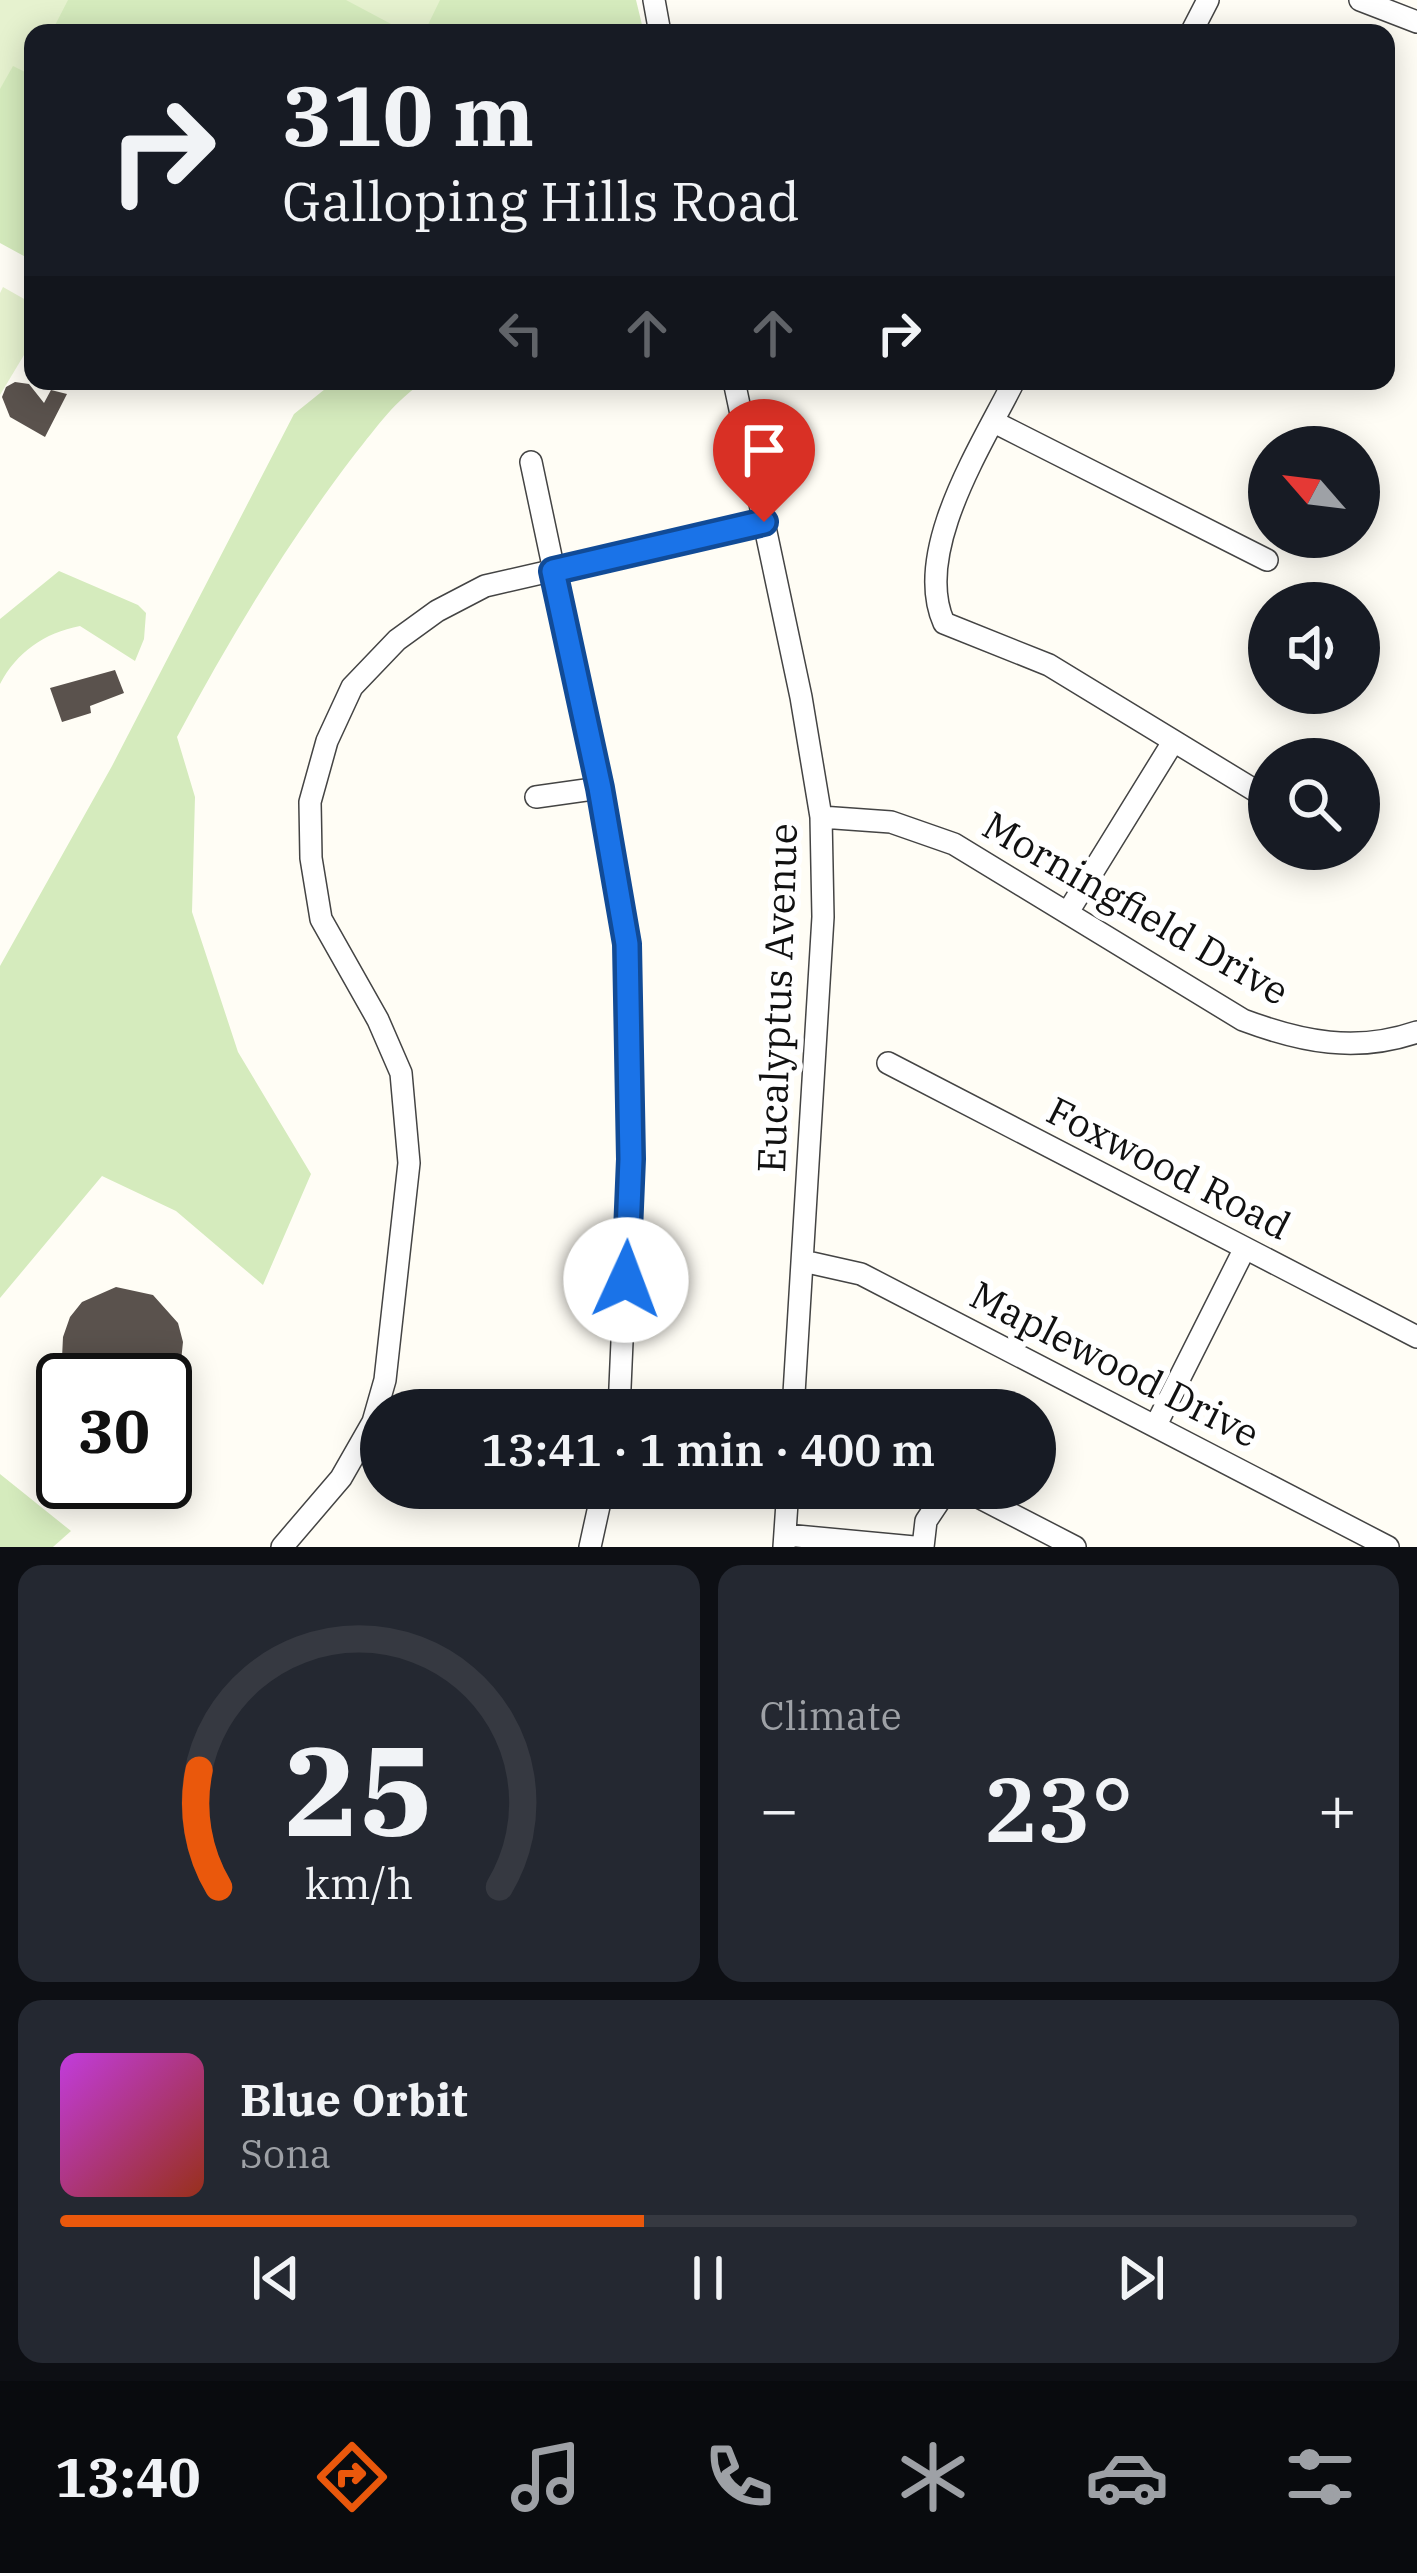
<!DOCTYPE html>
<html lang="en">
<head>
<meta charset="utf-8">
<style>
	body { margin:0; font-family:"IBM Plex Serif",serif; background:#242831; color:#f1f3f6; height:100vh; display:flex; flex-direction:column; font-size:45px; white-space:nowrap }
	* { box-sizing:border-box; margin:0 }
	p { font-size:39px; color:#9ea1a6 }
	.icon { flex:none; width:66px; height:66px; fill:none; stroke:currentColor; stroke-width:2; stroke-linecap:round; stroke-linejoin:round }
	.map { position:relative; height:1547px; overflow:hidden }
	.side { display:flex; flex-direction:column; gap:18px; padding:18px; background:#0d0f14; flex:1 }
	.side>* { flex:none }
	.banner { position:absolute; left:24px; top:24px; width:1371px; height:366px; border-radius:24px; box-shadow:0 6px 30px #0003; background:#171b24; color:#f1f3f6; overflow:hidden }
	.needle { width:78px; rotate:298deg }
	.buttons { position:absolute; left:1248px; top:426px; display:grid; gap:24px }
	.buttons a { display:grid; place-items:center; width:132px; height:132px; border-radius:50%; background:#171b24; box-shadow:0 6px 30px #0003; font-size:60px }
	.speed { position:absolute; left:36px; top:1353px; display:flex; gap:24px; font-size:60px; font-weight:700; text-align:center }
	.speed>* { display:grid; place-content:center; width:156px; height:156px; border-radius:50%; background:#171b24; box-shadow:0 6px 30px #0003; line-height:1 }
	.speed .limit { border:6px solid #111; border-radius:18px; background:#fff; color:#111 }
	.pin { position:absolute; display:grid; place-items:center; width:102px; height:102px; color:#fff; margin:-123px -51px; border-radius:50% 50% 50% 0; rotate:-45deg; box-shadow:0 0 12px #0007 }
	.pin .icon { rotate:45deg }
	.me { position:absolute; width:132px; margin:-66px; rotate:2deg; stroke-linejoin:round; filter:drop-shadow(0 0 9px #0008) }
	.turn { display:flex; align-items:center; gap:42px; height:252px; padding:0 60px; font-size:54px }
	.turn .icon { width:156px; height:156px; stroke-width:2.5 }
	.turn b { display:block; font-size:84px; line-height:102px }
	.lanes { display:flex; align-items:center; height:114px; padding:0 60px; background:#0003; justify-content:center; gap:60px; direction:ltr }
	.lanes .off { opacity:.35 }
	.big { font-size:90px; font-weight:600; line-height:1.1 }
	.side .widget { flex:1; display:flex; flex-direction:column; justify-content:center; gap:18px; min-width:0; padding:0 42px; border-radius:24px; background:#242831 }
	.side .dial { align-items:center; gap:0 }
	.dial svg { height:312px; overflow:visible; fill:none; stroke:#363941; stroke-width:7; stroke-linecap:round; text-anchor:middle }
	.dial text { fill:#f1f3f6; stroke:none }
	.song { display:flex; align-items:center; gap:36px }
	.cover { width:144px; height:144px; border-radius:18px; background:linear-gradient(135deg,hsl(290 70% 55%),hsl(10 70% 35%)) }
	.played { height:12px; border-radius:6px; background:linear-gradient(90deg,#ea580c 45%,#363941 45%) }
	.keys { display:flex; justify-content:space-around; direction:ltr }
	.heat { display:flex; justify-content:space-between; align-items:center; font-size:66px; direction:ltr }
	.side .tiles { flex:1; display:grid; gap:18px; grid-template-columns:1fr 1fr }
	.widget:last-child { grid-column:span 2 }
	.trip { position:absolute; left:360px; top:1389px; width:696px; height:120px; border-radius:60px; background:#171b24; box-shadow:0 6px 30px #0003; font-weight:600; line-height:120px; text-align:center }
	.tab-bar { display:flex; height:192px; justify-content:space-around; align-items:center; background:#090b0e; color:#9ea1a6 }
	.tab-bar .icon { width:84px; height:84px }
	.tab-bar .current { color:#ea580c }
	.tab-bar b { font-size:54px; color:#f1f3f6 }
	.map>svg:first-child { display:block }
	.green { fill:#d5ebbd }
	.pitch { fill:#e6f2cf }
	.building { fill:#5a524d }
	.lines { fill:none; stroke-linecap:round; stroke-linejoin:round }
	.minor-casing { stroke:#444; stroke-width:24 }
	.minor { stroke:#fff; stroke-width:21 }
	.route-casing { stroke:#114b97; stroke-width:30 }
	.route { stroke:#1a73e8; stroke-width:21 }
	.labels { text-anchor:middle; stroke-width:12; stroke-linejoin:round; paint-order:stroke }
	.street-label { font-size:39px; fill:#111; stroke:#fff }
</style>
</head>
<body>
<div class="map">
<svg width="1417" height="1547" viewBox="0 0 1417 1547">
	<rect width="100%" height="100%" fill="#fffdf5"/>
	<path class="green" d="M0,0h636l8,33h-611v228l-33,-18z
		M335,381h90c-30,19 -48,46 -70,73 -68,89 -125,184 -178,283l18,60 -3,115 46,140 73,122 -48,111 -87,-74 -74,-35 -102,122v-332l112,-200 182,-352z
		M59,571l79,34 8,8 -2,26 -9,22 -55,-35c-36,7 -63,26 -80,58v-65z
		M0,1474l71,57 -18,16h-53z"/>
	<path class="pitch" d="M0,0h68l-17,33h-18v33l-4,8 -16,-8 -13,23z
		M346,0h94l-16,33h-16z
		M3,287l30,17v36l-33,55v-102z"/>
	<path class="building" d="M15,382l14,2 15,19 7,-13 16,4 -22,43 -35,-20 -8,-20 4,-10z
		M115,670l9,23 -34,13 1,7 -29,9 -12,-34z
		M116,1287l37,8 25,28 5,19 -2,19 -8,19h-103l-8,-22 1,-21 7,-20 12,-15z"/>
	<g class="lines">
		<g class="minor-casing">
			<path id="minor" d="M654,0l6,33
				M1360,0l57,22
				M1191,33l17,-33
				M734,381l67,316 20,120 2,100 -30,493
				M1014,381c-32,64 -102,171 -70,242l105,42 215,131
				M994,422l273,138
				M531,462l69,326 27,156 3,215 -11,251
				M536,797l64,-9
				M821,817l70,5 63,22 289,176c59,22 113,33 174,12
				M1068,912l105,-170
				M888,1063l529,274
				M803,1261l58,13 527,273
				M1156,1425l89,-177
				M961,1488l114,59
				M786,1535l128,12
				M282,1547l59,-69 32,-56 12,-42 24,-217 -8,-90 -23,-53 -57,-101 -10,-61 -1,-56 17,-61 25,-54 45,-47 40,-29 48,-25 279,-64
				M590,1547l13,-59
				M784,1547l4,-59
				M923,1547l3,-26 22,-33"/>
		</g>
		<use href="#minor" class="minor"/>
	</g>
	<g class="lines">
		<g class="route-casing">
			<path id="route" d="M626,1280l5,-121 -4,-215 -27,-156 -47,-217 211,-49"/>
		</g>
		<use href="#route" class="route"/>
	</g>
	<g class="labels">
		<g class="street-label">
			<text transform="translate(1136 908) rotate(30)" y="14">Morningfield Drive</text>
			<text transform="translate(777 998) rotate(-88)" y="14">Eucalyptus Avenue</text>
			<text transform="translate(1169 1168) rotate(27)" y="14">Foxwood Road</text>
			<text transform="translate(1115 1364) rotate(27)" y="14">Maplewood Drive</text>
		</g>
	</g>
</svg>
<div class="buttons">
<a><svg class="needle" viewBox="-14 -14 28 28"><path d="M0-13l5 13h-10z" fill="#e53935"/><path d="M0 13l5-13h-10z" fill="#9ea1a6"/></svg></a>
<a><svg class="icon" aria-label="sound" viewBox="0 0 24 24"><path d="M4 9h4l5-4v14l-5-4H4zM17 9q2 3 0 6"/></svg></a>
<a><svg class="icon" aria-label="search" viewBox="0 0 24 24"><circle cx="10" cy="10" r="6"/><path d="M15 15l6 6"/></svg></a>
</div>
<div class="speed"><div class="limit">30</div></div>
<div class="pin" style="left:764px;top:522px;background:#d93025"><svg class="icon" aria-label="arrive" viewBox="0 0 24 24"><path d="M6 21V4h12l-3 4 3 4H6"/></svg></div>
<svg class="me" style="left:626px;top:1280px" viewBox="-20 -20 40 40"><circle r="19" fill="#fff"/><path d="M0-13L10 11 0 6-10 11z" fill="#1a73e8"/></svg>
<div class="trip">13:41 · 1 min · 400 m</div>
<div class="banner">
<div class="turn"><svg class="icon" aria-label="right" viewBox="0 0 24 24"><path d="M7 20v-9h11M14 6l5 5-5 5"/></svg><div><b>310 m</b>Galloping Hills Road</div></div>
<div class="lanes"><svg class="icon off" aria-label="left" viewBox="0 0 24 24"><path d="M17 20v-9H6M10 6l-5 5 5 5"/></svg><svg class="icon off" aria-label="ahead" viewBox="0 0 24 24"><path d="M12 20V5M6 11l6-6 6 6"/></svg><svg class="icon off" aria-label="ahead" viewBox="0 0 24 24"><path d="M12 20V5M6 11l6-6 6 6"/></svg><svg class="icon" aria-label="right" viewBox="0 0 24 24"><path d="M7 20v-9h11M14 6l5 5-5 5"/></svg></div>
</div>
</div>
<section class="side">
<div class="tiles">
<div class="widget dial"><svg viewBox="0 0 100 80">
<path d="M14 69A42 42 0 1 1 86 69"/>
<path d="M14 69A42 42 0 0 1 9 39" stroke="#ea580c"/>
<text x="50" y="56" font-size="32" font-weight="700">25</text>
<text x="50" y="72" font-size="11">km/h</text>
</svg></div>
<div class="widget"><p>Climate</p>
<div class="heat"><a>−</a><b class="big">23°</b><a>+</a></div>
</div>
<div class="widget">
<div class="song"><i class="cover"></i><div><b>Blue Orbit</b><p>Sona</p></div></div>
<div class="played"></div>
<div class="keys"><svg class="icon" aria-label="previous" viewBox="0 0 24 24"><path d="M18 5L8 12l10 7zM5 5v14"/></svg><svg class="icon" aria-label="pause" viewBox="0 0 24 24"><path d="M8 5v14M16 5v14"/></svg><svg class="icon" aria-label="next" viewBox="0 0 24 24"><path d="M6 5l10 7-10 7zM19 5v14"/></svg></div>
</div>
</div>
</section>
<nav class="tab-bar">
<b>13:40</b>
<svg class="icon current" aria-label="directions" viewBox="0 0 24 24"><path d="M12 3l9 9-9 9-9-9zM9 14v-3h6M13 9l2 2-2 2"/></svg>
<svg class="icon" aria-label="music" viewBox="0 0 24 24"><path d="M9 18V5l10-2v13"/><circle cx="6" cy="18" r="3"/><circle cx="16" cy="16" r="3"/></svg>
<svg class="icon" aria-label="phone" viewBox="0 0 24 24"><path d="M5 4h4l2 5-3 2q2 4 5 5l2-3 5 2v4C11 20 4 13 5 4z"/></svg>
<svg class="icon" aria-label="climate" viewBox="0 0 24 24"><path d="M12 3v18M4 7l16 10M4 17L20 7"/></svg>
<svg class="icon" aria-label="car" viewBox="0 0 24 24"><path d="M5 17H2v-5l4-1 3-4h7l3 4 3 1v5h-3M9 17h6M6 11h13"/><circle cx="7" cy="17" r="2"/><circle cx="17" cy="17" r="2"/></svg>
<svg class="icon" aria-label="filters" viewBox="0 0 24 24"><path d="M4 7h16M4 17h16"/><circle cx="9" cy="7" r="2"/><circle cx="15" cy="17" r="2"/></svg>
</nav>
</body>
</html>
